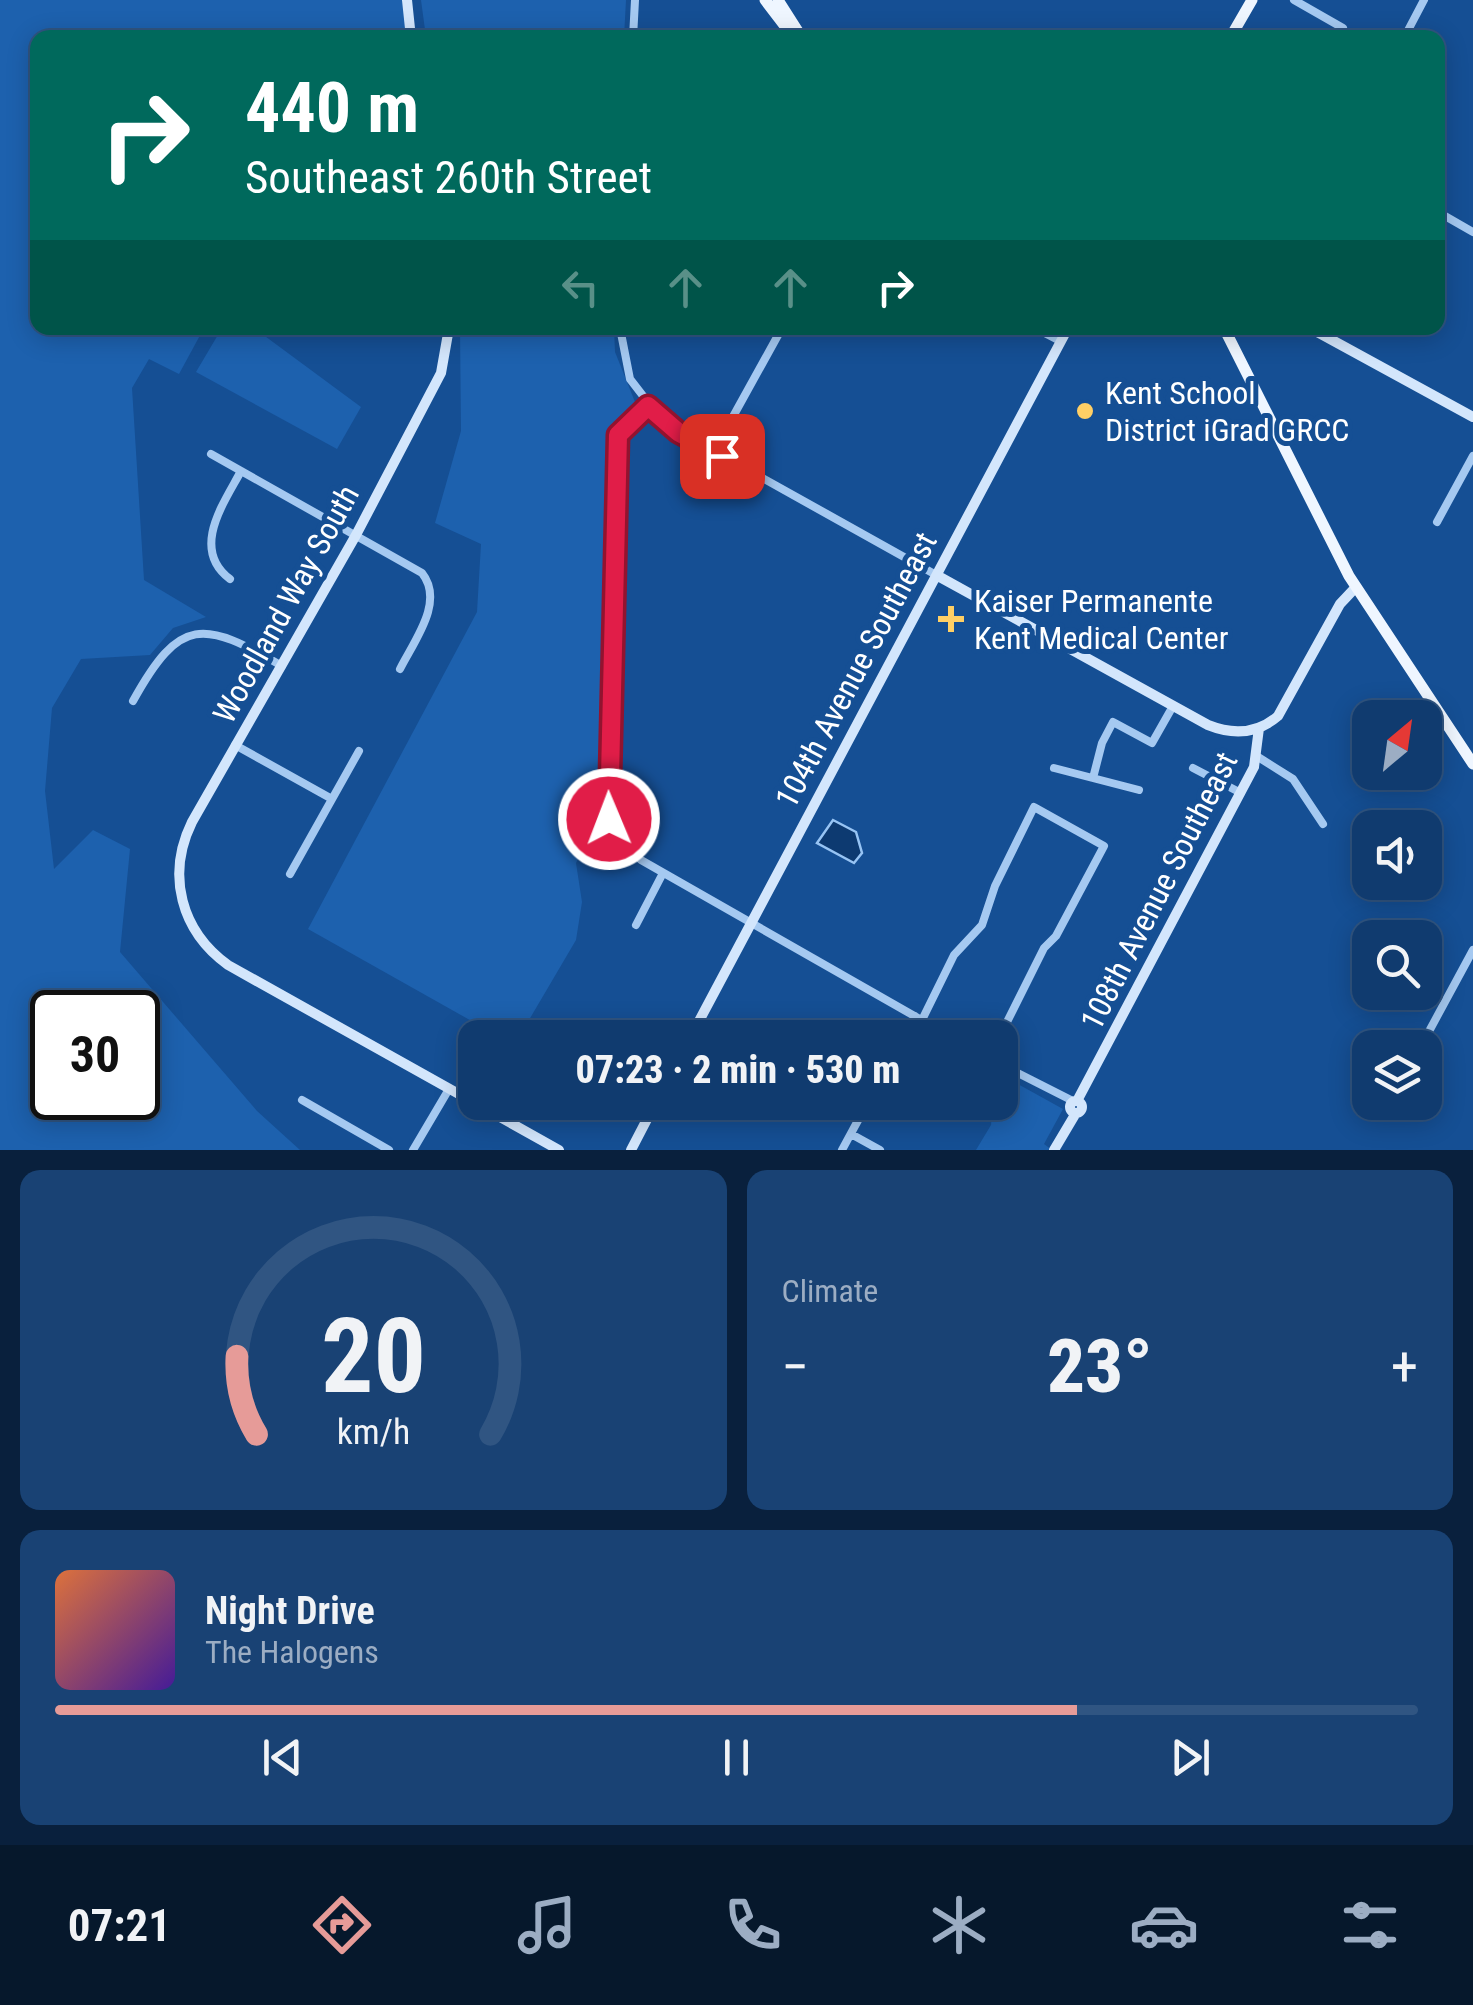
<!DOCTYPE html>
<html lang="en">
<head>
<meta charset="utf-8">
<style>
	body { margin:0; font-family:"Roboto Condensed",sans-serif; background:#194274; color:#f1f3f6; height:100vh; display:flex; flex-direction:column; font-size:38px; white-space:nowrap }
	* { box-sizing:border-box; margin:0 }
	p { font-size:32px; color:#9cadc3 }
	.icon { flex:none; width:55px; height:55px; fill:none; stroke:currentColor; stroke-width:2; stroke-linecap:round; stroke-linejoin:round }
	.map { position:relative; height:1150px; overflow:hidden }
	.side { display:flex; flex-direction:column; gap:20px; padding:20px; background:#09203d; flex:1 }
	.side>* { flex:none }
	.top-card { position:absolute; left:30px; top:30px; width:1415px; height:305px; border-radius:20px; box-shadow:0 5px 25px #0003,0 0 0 2px #305582; background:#00695c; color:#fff; overflow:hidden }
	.needle { width:65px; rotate:29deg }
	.fabs { position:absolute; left:1352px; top:700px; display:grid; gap:20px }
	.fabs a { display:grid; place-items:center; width:90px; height:90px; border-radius:20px; background:#103b6f; box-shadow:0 5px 25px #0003,0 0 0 2px #305582; font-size:50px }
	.speed { position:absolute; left:30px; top:990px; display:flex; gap:20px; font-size:50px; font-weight:700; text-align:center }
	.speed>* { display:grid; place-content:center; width:130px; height:130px; border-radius:50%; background:#103b6f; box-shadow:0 5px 25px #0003,0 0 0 2px #305582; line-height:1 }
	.speed .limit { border:5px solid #111; border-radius:15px; background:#fff; color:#111 }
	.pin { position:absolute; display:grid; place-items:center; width:85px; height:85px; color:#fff; margin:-42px; border-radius:20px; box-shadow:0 5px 15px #0006 }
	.me { position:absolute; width:110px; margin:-55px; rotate:359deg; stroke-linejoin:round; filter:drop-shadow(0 0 8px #0008) }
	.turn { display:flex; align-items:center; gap:35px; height:210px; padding:0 50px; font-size:45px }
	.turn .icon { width:130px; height:130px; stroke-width:2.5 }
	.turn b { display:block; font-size:70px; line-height:85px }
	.lanes { display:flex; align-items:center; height:95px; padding:0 50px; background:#0003; justify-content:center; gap:50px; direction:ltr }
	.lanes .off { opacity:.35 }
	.big { font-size:75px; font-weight:800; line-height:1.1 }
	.side .widget { flex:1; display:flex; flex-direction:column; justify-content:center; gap:15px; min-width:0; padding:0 35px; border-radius:20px; background:#194274 }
	.side .dial { align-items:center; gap:0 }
	.dial svg { height:260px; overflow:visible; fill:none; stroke:#305582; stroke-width:7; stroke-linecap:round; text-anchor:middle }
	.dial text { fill:#f1f3f6; stroke:none }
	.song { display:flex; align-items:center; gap:30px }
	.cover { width:120px; height:120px; border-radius:15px; background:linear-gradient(135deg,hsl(20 70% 55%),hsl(260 70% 35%)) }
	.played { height:10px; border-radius:5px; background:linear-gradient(90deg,#e69b98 75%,#305582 75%) }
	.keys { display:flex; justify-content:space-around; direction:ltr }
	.heat { display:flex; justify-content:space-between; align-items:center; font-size:55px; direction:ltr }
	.side .tiles { flex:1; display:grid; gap:20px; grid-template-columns:1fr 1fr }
	.widget:last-child { grid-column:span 2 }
	.trip { position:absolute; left:458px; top:1020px; width:560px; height:100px; border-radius:20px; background:#103b6f; box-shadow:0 5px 25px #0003,0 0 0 2px #305582; font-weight:800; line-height:100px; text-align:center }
	.tab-bar { display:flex; height:160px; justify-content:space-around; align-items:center; background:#06182c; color:#9cadc3 }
	.tab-bar .icon { width:70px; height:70px }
	.tab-bar .active { color:#e69b98 }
	.tab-bar b { font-size:45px; color:#f1f3f6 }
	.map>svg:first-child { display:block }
	.green { fill:#1d61ae; fill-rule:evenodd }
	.water { fill:#0d3a71; stroke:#97c4f4; stroke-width:2.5 }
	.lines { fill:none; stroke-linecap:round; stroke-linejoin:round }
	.street { stroke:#a5c9f1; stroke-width:8 }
	.secondary { stroke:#d3e6fc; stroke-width:10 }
	.primary { stroke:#eff6ff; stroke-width:11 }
	.route-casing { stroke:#92132f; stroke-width:25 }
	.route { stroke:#e11d48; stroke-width:18 }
	.poi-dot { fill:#ffcf65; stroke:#154f94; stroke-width:4 }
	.labels { text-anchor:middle; stroke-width:10; stroke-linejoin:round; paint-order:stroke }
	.poi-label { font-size:32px; fill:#fff; stroke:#154f94; text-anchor:start }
	.street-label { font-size:32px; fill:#fff; stroke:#154f94 }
</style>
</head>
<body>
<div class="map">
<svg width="1473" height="1150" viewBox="0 0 1473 1150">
	<rect width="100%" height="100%" fill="#154f94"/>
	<path class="green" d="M0,0h403l5,37 -370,1v290h166l-25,46 -30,-15 -17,29 12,192 62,37 -33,11 -23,27 -69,4 -29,49 -7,83 9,78 39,-39 37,19 -10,103 137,159 43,39h-300zM52,1012h86v86h-86z
		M421,0h205l-2,37h-198z
		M222,328h32l107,79 -24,42 -141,-77z
		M460,328h154l1,24 22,55 -22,15 -7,23 -8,370 -24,48 6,39 -6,38 -57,97h-19l-192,-108 169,-317 4,-68 -46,-21 26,-92z
		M1000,1074l63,35 -19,35 8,6h-76l15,-25 2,-22 7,-1z"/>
	<path class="water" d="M833,820l23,12 6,21 -8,10 -37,-20z"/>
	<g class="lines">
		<path class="street" d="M1294,0l49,28
			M633,38l2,-38
			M1404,38l20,-38
			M1438,212l35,20
			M620,328l10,51 34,44 274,153
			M1035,328l25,13
			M647,406l-24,22 -7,14 -9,367 9,29 25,22 312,178
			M714,451l68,-123
			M211,454l211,119c23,29 -8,68 -22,96
			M1437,522l36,-66
			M230,579c-40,-30 -6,-76 11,-108
			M133,701c47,-85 70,-81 149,-35
			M235,745l97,54
			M1258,757l35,22 30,45
			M1054,768l85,22
			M1193,768l48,25
			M1093,778l9,-35 11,-21 39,21 21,-37
			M290,874l69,-123
			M636,925l27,-52
			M922,1020l32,-65 28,-30 13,-39 39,-79 70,39 -48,90 -12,12 -45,90
			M903,1038l12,-22
			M1420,1048l53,-98
			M1000,1064l73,37
			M302,1100l87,50
			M949,1111l5,-9
			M851,1134l29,16
			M413,1150l36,-61
			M842,1150l26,-48"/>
		<path class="secondary" d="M407,0l4,38
			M449,328l-8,45 -85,162 -164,287c-26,53 -11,109 36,143l331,185
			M1310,328l163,89
			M938,576l270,149c25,10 49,9 70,-9l62,-112 16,-17
			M690,1038l378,-710
			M1070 1107a6 6 0 1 1 12 0a6 6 0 1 1-12 0Z
			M1077,1101l177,-334 5,-39
			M631,1150l25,-48
			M1054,1150l22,-37"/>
		<path class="primary" d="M765,0l19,25 19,13
			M778,0l21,33
			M1230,38l22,-38
			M1224,328l125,248 124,188"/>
	</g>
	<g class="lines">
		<g class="route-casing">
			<path id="route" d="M609,819l9,-384 30,-29 30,26 44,24"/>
		</g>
		<use href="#route" class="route"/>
	</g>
	<g class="poi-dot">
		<circle cx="1085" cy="411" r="10"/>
		<path d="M946 604h10v10h10v10h-10v10h-10v-10h-10v-10h10z"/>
	</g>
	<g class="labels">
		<g class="poi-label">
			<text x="1105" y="404">Kent School<tspan x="1105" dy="37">District iGrad GRCC</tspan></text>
			<text x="974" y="612">Kaiser Permanente<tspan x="974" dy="37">Kent Medical Center</tspan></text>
		</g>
		<g class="street-label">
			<text transform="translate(286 604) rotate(-61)" y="11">Woodland Way South</text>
			<text transform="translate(856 670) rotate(-62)" y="11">104th Avenue Southeast</text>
			<text transform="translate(1159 891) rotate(-63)" y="11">108th Avenue Southeast</text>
		</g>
	</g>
</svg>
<div class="fabs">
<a><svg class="needle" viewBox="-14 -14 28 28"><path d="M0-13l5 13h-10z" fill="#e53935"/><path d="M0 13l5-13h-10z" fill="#9cadc3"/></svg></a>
<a><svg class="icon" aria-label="sound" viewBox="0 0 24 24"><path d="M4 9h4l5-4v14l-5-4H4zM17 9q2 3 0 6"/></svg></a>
<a><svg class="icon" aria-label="search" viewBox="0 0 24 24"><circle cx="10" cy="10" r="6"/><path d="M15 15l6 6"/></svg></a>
<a><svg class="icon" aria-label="layers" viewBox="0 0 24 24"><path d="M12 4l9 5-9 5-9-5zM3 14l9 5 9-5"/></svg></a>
</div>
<div class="speed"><div class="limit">30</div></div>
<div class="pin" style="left:722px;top:456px;background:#d93025"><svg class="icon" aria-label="arrive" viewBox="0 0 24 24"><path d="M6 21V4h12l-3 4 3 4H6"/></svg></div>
<svg class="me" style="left:609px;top:819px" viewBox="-20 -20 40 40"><circle r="17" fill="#e11d48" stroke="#fff" stroke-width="3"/><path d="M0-11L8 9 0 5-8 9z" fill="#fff"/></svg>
<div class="trip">07:23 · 2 min · 530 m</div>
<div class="top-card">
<div class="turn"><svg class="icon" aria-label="right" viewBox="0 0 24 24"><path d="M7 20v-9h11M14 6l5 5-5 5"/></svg><div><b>440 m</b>Southeast 260th Street</div></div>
<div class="lanes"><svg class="icon off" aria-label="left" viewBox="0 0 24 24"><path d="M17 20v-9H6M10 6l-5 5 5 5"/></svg><svg class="icon off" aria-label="ahead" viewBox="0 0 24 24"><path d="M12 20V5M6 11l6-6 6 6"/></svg><svg class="icon off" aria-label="ahead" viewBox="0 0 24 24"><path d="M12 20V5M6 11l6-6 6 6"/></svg><svg class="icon" aria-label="right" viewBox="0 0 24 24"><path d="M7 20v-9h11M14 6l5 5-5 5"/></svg></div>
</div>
</div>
<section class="side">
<div class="tiles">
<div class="widget dial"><svg viewBox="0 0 100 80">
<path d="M14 69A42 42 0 1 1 86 69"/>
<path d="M14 69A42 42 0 0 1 8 45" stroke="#e69b98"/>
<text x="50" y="56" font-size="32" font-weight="700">20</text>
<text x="50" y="72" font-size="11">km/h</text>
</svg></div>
<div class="widget"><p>Climate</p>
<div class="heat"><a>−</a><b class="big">23°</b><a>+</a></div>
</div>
<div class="widget">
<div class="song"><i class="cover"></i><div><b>Night Drive</b><p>The Halogens</p></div></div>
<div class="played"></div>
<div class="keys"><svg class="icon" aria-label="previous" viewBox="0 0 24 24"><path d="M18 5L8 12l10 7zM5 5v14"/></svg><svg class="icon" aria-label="pause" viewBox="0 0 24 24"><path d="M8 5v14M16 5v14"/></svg><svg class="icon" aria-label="next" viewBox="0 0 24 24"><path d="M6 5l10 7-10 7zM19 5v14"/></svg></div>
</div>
</div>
</section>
<nav class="tab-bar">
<b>07:21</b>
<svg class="icon active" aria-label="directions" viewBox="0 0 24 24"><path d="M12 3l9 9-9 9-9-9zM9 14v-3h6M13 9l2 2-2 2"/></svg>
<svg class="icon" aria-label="music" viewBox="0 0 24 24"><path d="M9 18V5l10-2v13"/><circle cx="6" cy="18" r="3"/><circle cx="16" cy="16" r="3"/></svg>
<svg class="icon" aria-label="phone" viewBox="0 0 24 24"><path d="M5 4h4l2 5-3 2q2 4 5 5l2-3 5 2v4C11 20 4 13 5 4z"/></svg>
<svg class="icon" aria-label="climate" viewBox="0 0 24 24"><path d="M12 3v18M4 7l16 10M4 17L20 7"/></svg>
<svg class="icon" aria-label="car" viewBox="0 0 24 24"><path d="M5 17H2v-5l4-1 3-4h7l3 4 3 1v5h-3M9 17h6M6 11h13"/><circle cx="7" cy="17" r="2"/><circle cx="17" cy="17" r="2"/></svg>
<svg class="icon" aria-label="filters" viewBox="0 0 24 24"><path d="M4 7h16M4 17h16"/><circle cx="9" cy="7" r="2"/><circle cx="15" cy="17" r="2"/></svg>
</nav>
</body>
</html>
